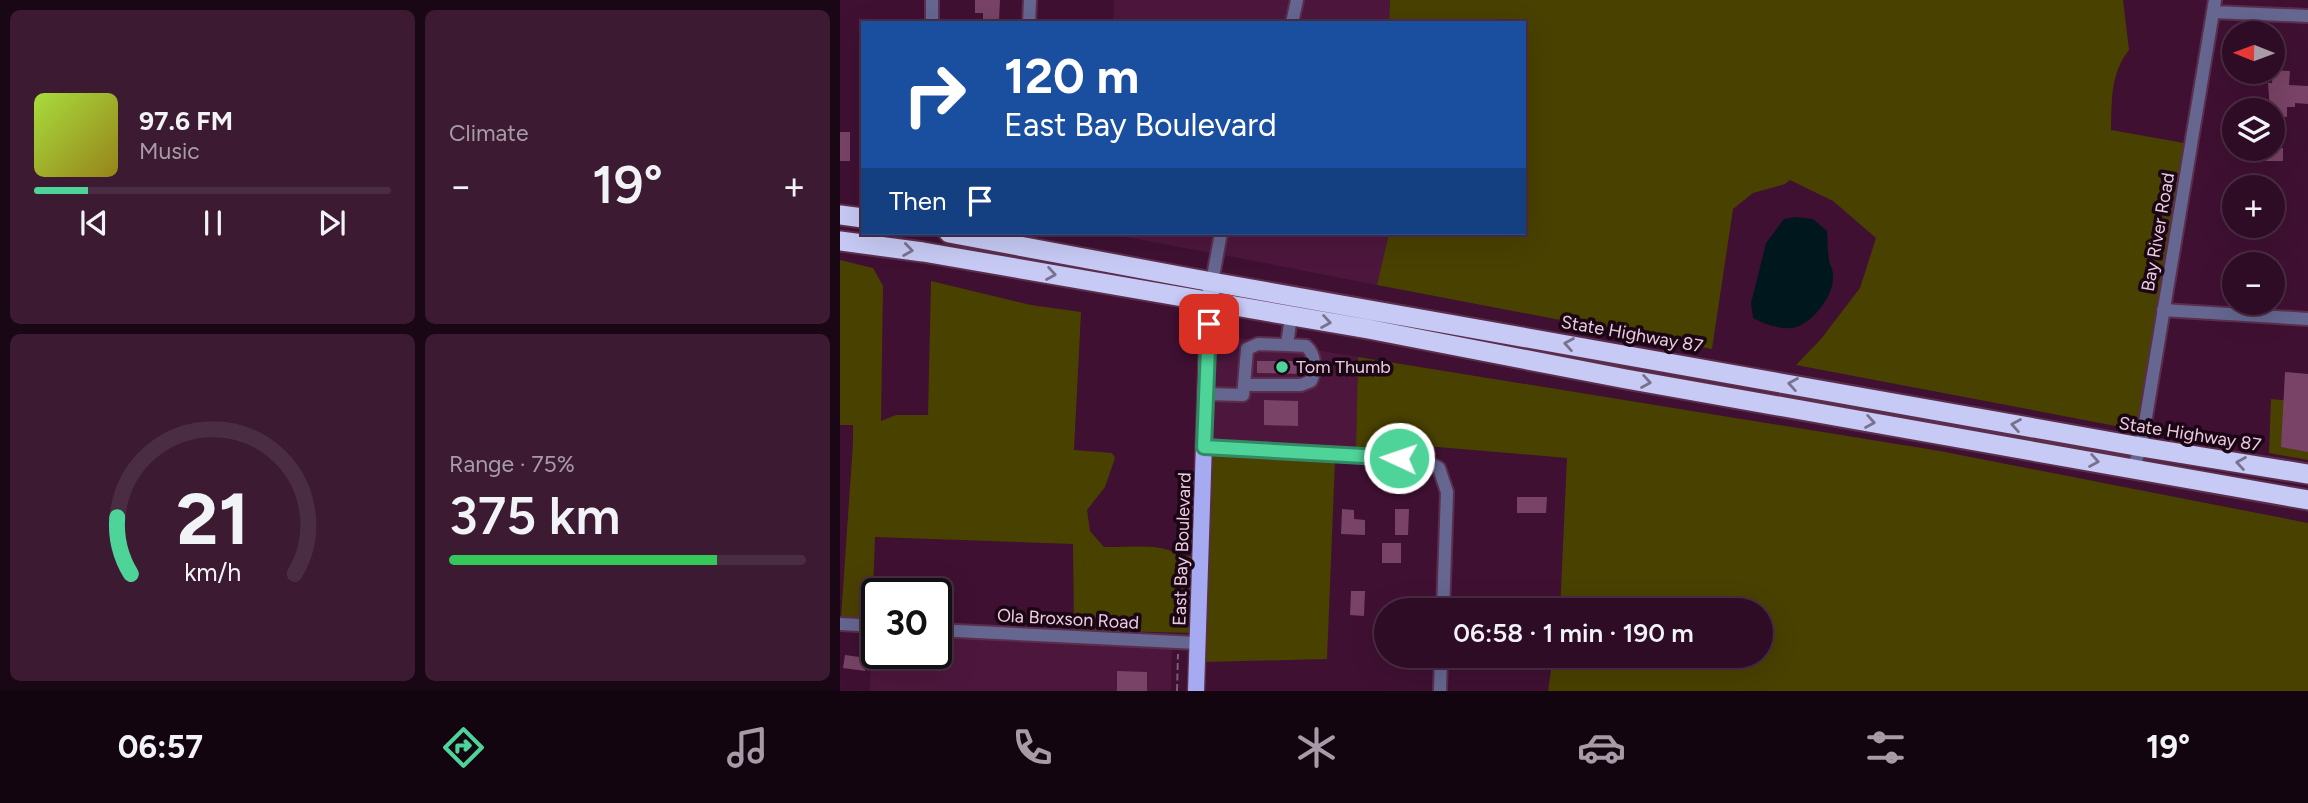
<!DOCTYPE html>
<html lang="en">
<head>
<meta charset="utf-8">
<style>
	body { margin:0; font-family:Figtree,sans-serif; background:#3b1a32; color:#f1f3f6; height:100vh; display:flex; flex-direction:column; font-size:26px; white-space:nowrap }
	* { box-sizing:border-box; margin:0 }
	p { font-size:23px; color:#a79ba7 }
	.icon { flex:none; width:38px; height:38px; fill:none; stroke:currentColor; stroke-width:2; stroke-linecap:round; stroke-linejoin:round }
	.map { position:relative; flex:1; overflow:hidden }
	.drawer { display:flex; flex-direction:column; gap:10px; padding:10px; background:#1a0715; width:840px }
	.drawer>* { flex:none }
	.top-card { position:absolute; left:21px; top:21px; width:665px; height:214px; border-radius:0px; box-shadow:0 7px 28px #0002,0 0 0 2px #4a2c43; background:#1a4fa0; color:#fff; overflow:hidden }
	.needle { width:46px; rotate:271deg }
	.tools { position:absolute; left:1382px; top:21px; display:grid; gap:14px }
	.tools a { display:grid; place-items:center; width:63px; height:63px; border-radius:50%; background:#2f0c26; box-shadow:0 7px 28px #0002,0 0 0 2px #4a2c43; font-size:35px }
	.speed { position:absolute; left:21px; top:578px; display:flex; gap:14px; font-size:35px; font-weight:700; text-align:center }
	.speed>* { display:grid; place-content:center; width:91px; height:91px; border-radius:50%; background:#2f0c26; box-shadow:0 7px 28px #0002,0 0 0 2px #4a2c43; line-height:1 }
	.speed .limit { border:4px solid #111; border-radius:10px; background:#fff; color:#111 }
	.pin { position:absolute; display:grid; place-items:center; width:60px; height:60px; color:#fff; margin:-30px; border-radius:14px; box-shadow:0 4px 10px #0006 }
	.me { position:absolute; width:77px; margin:-38px; rotate:273deg; stroke-linejoin:round; filter:drop-shadow(0 0 5px #0008) }
	.turn { display:flex; align-items:center; gap:24px; height:147px; padding:0 28px; font-size:32px }
	.turn .icon { width:91px; height:91px; stroke-width:2.5 }
	.turn b { display:block; font-size:49px; line-height:60px }
	.then { display:flex; align-items:center; height:66px; padding:0 28px; background:#0003; gap:14px; font-size:26px }
	.big { font-size:52px; font-weight:600; line-height:1.1 }
	.drawer .tile { flex:1; display:flex; flex-direction:column; justify-content:center; gap:10px; min-width:0; padding:0 24px; border-radius:10px; background:#3b1a32 }
	.drawer .dial { align-items:center; gap:0 }
	.dial svg { height:182px; overflow:visible; fill:none; stroke:#4a2c43; stroke-width:7; stroke-linecap:round; text-anchor:middle }
	.dial text { fill:#f1f3f6; stroke:none }
	.song { display:flex; align-items:center; gap:21px }
	.cover { width:84px; height:84px; border-radius:10px; background:linear-gradient(135deg,hsl(80 70% 55%),hsl(50 70% 35%)) }
	.played { height:7px; border-radius:4px; background:linear-gradient(90deg,#4ed399 15%,#4a2c43 15%) }
	.keys { display:flex; justify-content:space-around; direction:ltr }
	.heat { display:flex; justify-content:space-between; align-items:center; font-size:38px; direction:ltr }
	.charge { height:10px; border-radius:5px; background:linear-gradient(90deg,#34c759 75%,#4a2c43 0) }
	.drawer .tiles { flex:1; display:grid; gap:10px; grid-template-columns:repeat(2,1fr) }
	.trip { position:absolute; left:534px; top:598px; width:399px; height:70px; border-radius:35px; background:#2f0c26; box-shadow:0 7px 28px #0002,0 0 0 2px #4a2c43; font-weight:600; line-height:70px; text-align:center }
	.menu { display:flex; height:112px; justify-content:space-around; align-items:center; background:#13050f; color:#a79ba7 }
	.menu .icon { width:49px; height:49px }
	.menu .current { color:#4ed399 }
	.menu b { font-size:32px; color:#f1f3f6 }
	main { display:flex; flex:1; min-height:0 }
	.map>svg:first-child { display:block }
	.built { fill:#4d173d }
	.green { fill:#494100 }
	.water { fill:#00171e }
	.building { fill:#784366 }
	.lines { fill:none; stroke-linecap:round; stroke-linejoin:round }
	.minor-casing { stroke:#5b2e4e; stroke-width:16 }
	.major-casing { stroke:#5b2e4e; stroke-width:19 }
	.highway-casing { stroke:#5b2e4e; stroke-width:23 }
	.path { stroke:#825975; stroke-width:2; stroke-dasharray:7 3.5; stroke-linecap:butt }
	.minor { stroke:#656791; stroke-width:12 }
	.major { stroke:#a6abf1; stroke-width:16 }
	.highway { stroke:#c6caf4; stroke-width:19 }
	.oneway { stroke:#79728f }
	.route-casing { stroke:#338963; stroke-width:18 }
	.route { stroke:#4ed399; stroke-width:12 }
	.poi-dot { fill:#4ed399; stroke:#1a0614; stroke-width:2.5 }
	.labels { text-anchor:middle; stroke-width:7; stroke-linejoin:round; paint-order:stroke }
	.street-label { font-size:18px; fill:#ecccdf; stroke:#1a0614 }
	.poi-label { font-size:18px; fill:#ecccdf; stroke:#1a0614; text-anchor:start }
</style>
</head>
<body>
<main>
<section class="drawer">
<div class="tiles">
<div class="tile">
<div class="song"><i class="cover"></i><div><b>97.6 FM</b><p>Music</p></div></div>
<div class="played"></div>
<div class="keys"><svg class="icon" aria-label="previous" viewBox="0 0 24 24"><path d="M18 5L8 12l10 7zM5 5v14"/></svg><svg class="icon" aria-label="pause" viewBox="0 0 24 24"><path d="M8 5v14M16 5v14"/></svg><svg class="icon" aria-label="next" viewBox="0 0 24 24"><path d="M6 5l10 7-10 7zM19 5v14"/></svg></div>
</div>
<div class="tile"><p>Climate</p>
<div class="heat"><a>−</a><b class="big">19°</b><a>+</a></div>
</div>
<div class="tile dial"><svg viewBox="0 0 100 80">
<path d="M14 69A42 42 0 1 1 86 69"/>
<path d="M14 69A42 42 0 0 1 8 44" stroke="#4ed399"/>
<text x="50" y="56" font-size="32" font-weight="700">21</text>
<text x="50" y="72" font-size="11">km/h</text>
</svg></div>
<div class="tile"><p>Range · 75%</p><b class="big">375 km</b><div class="charge"></div></div>
</div>
</section>
<div class="map">
<svg width="1468" height="691" viewBox="0 0 1468 691">
	<rect width="100%" height="100%" fill="#3f1032"/>
	<path class="built" d="M274,0h176l-5,23h-172z
		M463,0h87l-1,23h-91z
		M264,233h110l-3,20z
		M387,233h162l-12,52 -154,-30z
		M375,334l143,23 -2,90 -145,-5z
		M32,631h5v22h59v-18l236,13 -1,43h-301z"/>
	<path class="green" d="M550,0h733l6,50c-19,24 -17,50 -18,80l73,13 -47,287 -341,-65 25,-26 39,-51 16,-50 -43,-37 -43,-21 -5,4 -32,9 -20,16 -21,140 -335,-64 12,-52h135v-210h-135z
		M0,260l33,8 10,18 -2,135 15,-6h32l3,-134 100,24 50,7 -7,138 38,3 3,5 -10,29 -18,23 3,21 14,16c17,1 64,-5 73,9h18l-4,77 -117,-3 -1,-86 -198,-7 -3,83 -31,-2 12,-175v-18h-13z
		M518,357l582,94 368,72v168h-760l5,-35h207v-45h-200l7,-153 -153,-13 -58,2z
		M1431,399l37,4v57l-39,-7z
		M371,453l124,7 -8,199 -124,3z"/>
	<path class="water" d="M955,217l18,2 14,12c1,9 0,18 2,28 0,5 4,10 4,16 2,20 -22,51 -42,53 -14,1 -26,-4 -38,-10l-2,-15 15,-60 18,-24z"/>
	<path class="building" d="M135,0h25l-1,20h-16v-7h-8z
		M1433,70l17,1 -1,14 19,1v18l-13,-1v4h-8v10l-14,-1v-6h-3l-2,-27h4z
		M0,132h10v29h-10z
		M1443,148v13h-27v-12z
		M417,361h48l-1,13 -47,-1z
		M1445,372l23,2v78l-27,-5z
		M424,400l34,1v25l-34,-1z
		M677,497h30l-1,16h-29z
		M502,509l12,1v9l11,1v15l-24,-1z
		M555,509h14l-1,26h-13z
		M542,543h19v20h-19z
		M511,591h14l-1,25 -14,-1z
		M5,655l22,3 -2,13 -22,-3z
		M277,671l30,1v19h-30z"/>
	<g class="lines">
		<g class="minor-casing">
			<path id="minor" d="M1373,12l95,4
				M92,23v-23
				M189,23l1,-23
				M452,23l5,-23
				M372,282l9,-49
				M1323,310l145,9
				M447,345l-29,-1 -11,5 -3,36h57l10,-4c5,-11 5,-26 -5,-35l-19,-1 4,-29
				M366,394l37,1 1,-10
				M364,447l220,13 15,8 8,24 -4,119
				M1293,468l8,-21 74,-447
				M0,624l37,2
				M96,630l261,13
				M600,691l1,-35"/>
		</g>
		<g class="major-casing">
			<path id="major" d="M356,691l11,-341 4,-59"/>
		</g>
		<g class="highway-casing">
			<path id="highway" d="M0,215l23,3
				M109,233l263,49 929,165 167,27
				M0,241l83,11 445,77 258,50 682,121"/>
		</g>
		<path class="path" d="M337,691l1,-37"/>
		<use href="#minor" class="minor"/>
		<use href="#major" class="major"/>
		<use href="#highway" class="highway"/>
	</g>
	<defs><path id="oneway-chevron" d="M-2-3.5L2.5 0L-2 3.5" fill="none" stroke-width="1.6" stroke-linecap="round" stroke-linejoin="round" transform="scale(1.75)"/></defs>
	<g class="oneway">
		<use href="#oneway-chevron" transform="translate(68 250) rotate(8)"/>
		<use href="#oneway-chevron" transform="translate(211 274) rotate(10)"/>
		<use href="#oneway-chevron" transform="translate(486 322) rotate(9)"/>
		<use href="#oneway-chevron" transform="translate(729 344) rotate(-170)"/>
		<use href="#oneway-chevron" transform="translate(806 382) rotate(10)"/>
		<use href="#oneway-chevron" transform="translate(953 384) rotate(-170)"/>
		<use href="#oneway-chevron" transform="translate(1030 422) rotate(10)"/>
		<use href="#oneway-chevron" transform="translate(1176 425) rotate(-170)"/>
		<use href="#oneway-chevron" transform="translate(1254 461) rotate(10)"/>
		<use href="#oneway-chevron" transform="translate(1401 463) rotate(-171)"/>
	</g>
	<g class="lines">
		<g class="route-casing">
			<path id="route" d="M369,324l-5,123 195,11"/>
		</g>
		<use href="#route" class="route"/>
	</g>
	<circle class="poi-dot" cx="442" cy="367" r="7"/>
	<g class="labels">
		<g class="street-label">
			<text transform="translate(1318 232) rotate(-80)" y="6">Bay River Road</text>
			<text transform="translate(792 334) rotate(10)" y="6">State Highway 87</text>
			<text transform="translate(1350 434) rotate(9)" y="6">State Highway 87</text>
			<text transform="translate(342 549) rotate(-88)" y="6">East Bay Boulevard</text>
			<text transform="translate(228 619) rotate(3)" y="6">Ola Broxson Road</text>
		</g>
		<g class="poi-label">
			<text x="456" y="373">Tom Thumb</text>
		</g>
	</g>
</svg>
<div class="tools">
<a><svg class="needle" viewBox="-14 -14 28 28"><path d="M0-13l5 13h-10z" fill="#e53935"/><path d="M0 13l5-13h-10z" fill="#a79ba7"/></svg></a>
<a><svg class="icon" aria-label="layers" viewBox="0 0 24 24"><path d="M12 4l9 5-9 5-9-5zM3 14l9 5 9-5"/></svg></a>
<a>+</a>
<a>−</a>
</div>
<div class="speed"><div class="limit">30</div></div>
<div class="pin" style="left:369px;top:324px;background:#d93025"><svg class="icon" aria-label="arrive" viewBox="0 0 24 24"><path d="M6 21V4h12l-3 4 3 4H6"/></svg></div>
<svg class="me" style="left:559px;top:458px" viewBox="-20 -20 40 40"><circle r="17" fill="#4ed399" stroke="#fff" stroke-width="3"/><path d="M0-11L8 9 0 5-8 9z" fill="#fff"/></svg>
<div class="trip">06:58 · 1 min · 190 m</div>
<div class="top-card">
<div class="turn"><svg class="icon" aria-label="right" viewBox="0 0 24 24"><path d="M7 20v-9h11M14 6l5 5-5 5"/></svg><div><b>120 m</b>East Bay Boulevard</div></div>
<div class="then">Then<svg class="icon" aria-label="arrive" viewBox="0 0 24 24"><path d="M6 21V4h12l-3 4 3 4H6"/></svg></div>
</div>
</div>
</main>
<nav class="menu">
<b>06:57</b>
<svg class="icon current" aria-label="directions" viewBox="0 0 24 24"><path d="M12 3l9 9-9 9-9-9zM9 14v-3h6M13 9l2 2-2 2"/></svg>
<svg class="icon" aria-label="music" viewBox="0 0 24 24"><path d="M9 18V5l10-2v13"/><circle cx="6" cy="18" r="3"/><circle cx="16" cy="16" r="3"/></svg>
<svg class="icon" aria-label="phone" viewBox="0 0 24 24"><path d="M5 4h4l2 5-3 2q2 4 5 5l2-3 5 2v4C11 20 4 13 5 4z"/></svg>
<svg class="icon" aria-label="climate" viewBox="0 0 24 24"><path d="M12 3v18M4 7l16 10M4 17L20 7"/></svg>
<svg class="icon" aria-label="car" viewBox="0 0 24 24"><path d="M5 17H2v-5l4-1 3-4h7l3 4 3 1v5h-3M9 17h6M6 11h13"/><circle cx="7" cy="17" r="2"/><circle cx="17" cy="17" r="2"/></svg>
<svg class="icon" aria-label="filters" viewBox="0 0 24 24"><path d="M4 7h16M4 17h16"/><circle cx="9" cy="7" r="2"/><circle cx="15" cy="17" r="2"/></svg>
<b>19°</b>
</nav>
</body>
</html>
